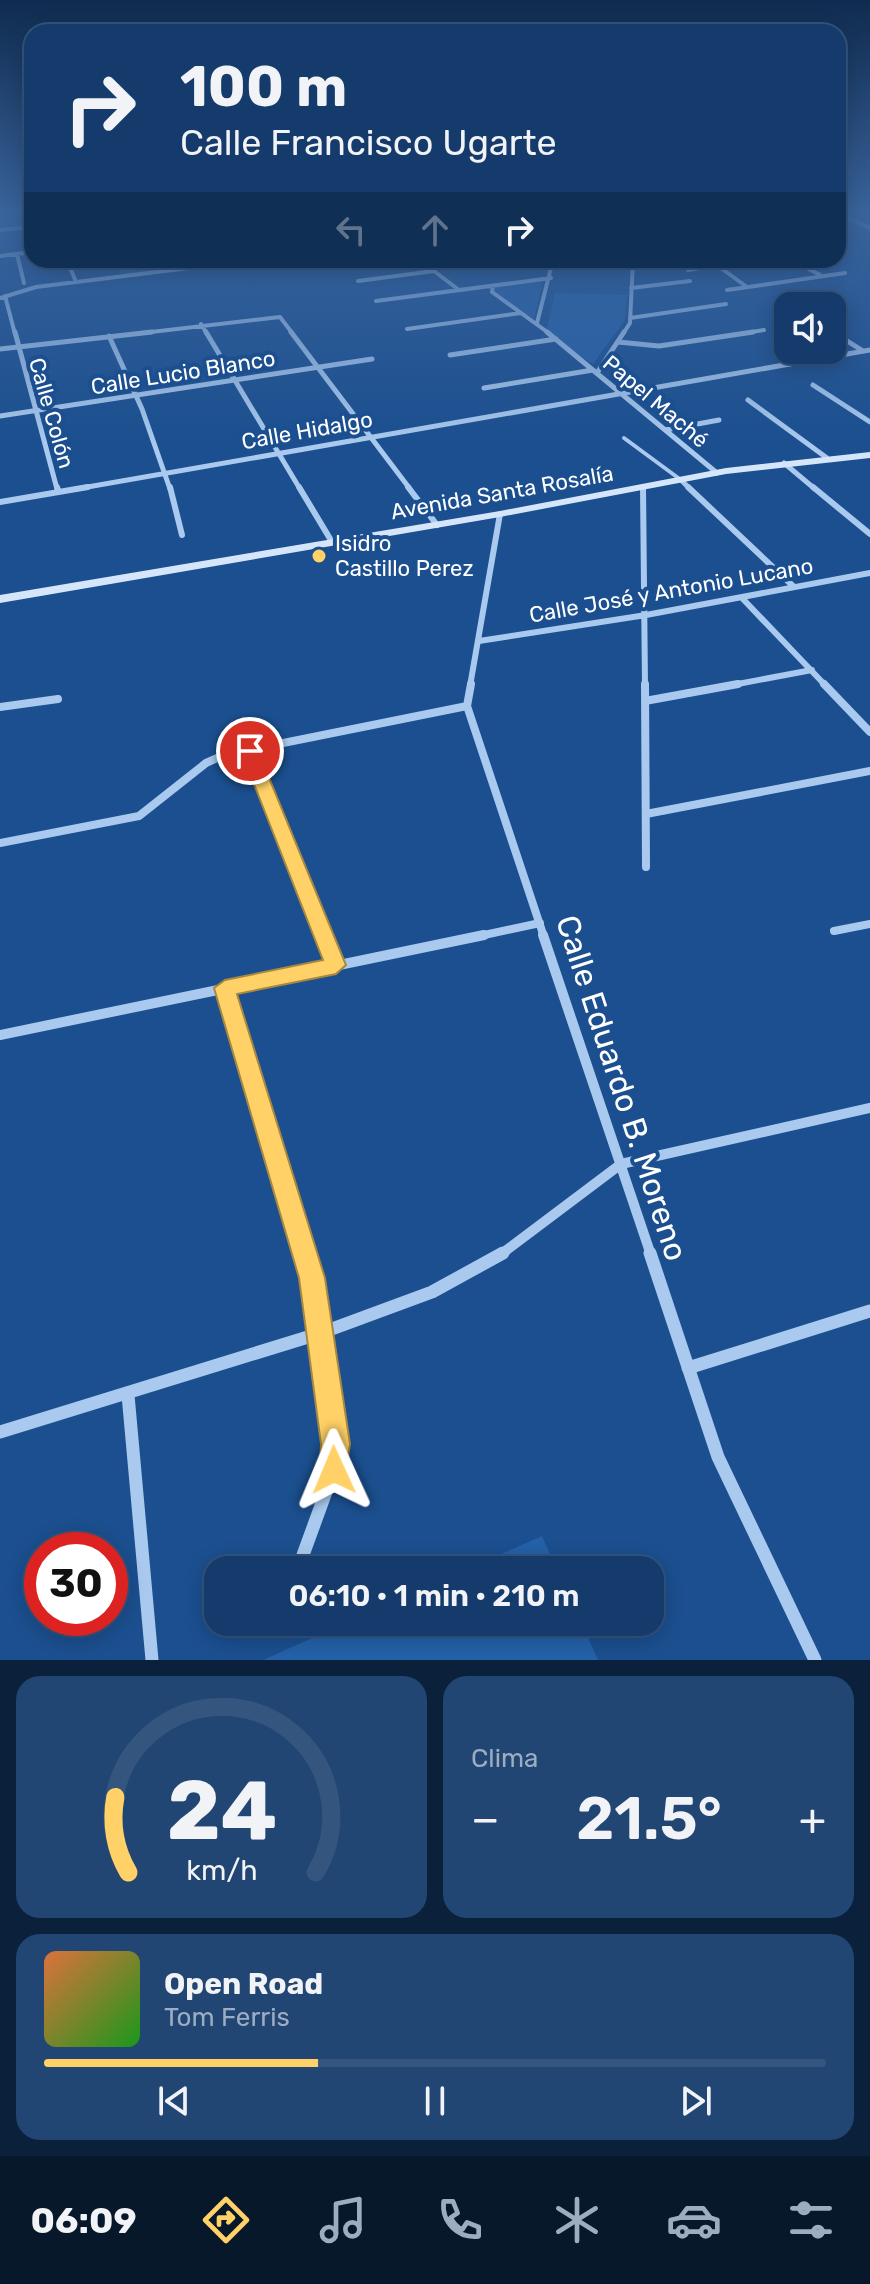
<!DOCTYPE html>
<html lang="es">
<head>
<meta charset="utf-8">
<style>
	body { margin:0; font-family:Rubik,sans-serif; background:#214673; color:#f1f3f6; height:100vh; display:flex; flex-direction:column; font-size:30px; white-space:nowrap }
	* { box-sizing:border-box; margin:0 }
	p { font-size:26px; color:#9dadc1 }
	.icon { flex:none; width:44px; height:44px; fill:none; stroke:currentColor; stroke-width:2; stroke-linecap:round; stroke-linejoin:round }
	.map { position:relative; height:1660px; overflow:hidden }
	.details { display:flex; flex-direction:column; gap:16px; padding:16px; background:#0b203b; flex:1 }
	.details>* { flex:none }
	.top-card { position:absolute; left:24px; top:24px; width:822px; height:244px; border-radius:24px; box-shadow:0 4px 20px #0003,0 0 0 2px #33557e; background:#143b6b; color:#f1f3f6; overflow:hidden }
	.tools { position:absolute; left:774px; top:292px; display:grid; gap:16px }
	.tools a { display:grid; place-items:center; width:72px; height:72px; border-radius:16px; background:#143b6b; box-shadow:0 4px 20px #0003,0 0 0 2px #33557e; font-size:40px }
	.speed { position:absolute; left:24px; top:1532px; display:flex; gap:16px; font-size:40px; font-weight:700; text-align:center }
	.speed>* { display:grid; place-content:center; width:104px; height:104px; border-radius:50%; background:#143b6b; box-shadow:0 4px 20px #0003,0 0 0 2px #33557e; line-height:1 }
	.speed .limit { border:12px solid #d22; background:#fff; color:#111 }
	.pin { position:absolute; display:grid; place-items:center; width:68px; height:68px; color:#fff; margin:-34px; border:4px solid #fff; border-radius:50%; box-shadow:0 2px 8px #0007 }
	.me { position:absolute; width:88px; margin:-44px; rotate:359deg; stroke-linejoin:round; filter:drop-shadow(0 0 6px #0008) }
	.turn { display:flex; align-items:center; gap:28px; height:168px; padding:0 24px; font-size:36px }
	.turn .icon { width:104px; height:104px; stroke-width:2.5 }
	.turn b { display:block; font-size:56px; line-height:68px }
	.lanes { display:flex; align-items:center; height:76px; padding:0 24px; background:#0003; justify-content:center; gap:40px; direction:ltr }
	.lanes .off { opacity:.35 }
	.big { font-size:60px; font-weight:600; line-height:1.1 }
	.details .card { flex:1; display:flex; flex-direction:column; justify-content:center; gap:12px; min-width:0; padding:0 28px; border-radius:24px; background:#214673 }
	.details .dial { align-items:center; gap:0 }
	.dial svg { height:208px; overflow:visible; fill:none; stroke:#33557e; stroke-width:7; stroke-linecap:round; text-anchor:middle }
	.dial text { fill:#f1f3f6; stroke:none }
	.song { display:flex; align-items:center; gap:24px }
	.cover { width:96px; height:96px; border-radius:12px; background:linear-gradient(135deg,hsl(20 70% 55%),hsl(120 70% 35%)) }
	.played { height:8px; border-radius:4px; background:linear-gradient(90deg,#ffd166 35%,#33557e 35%) }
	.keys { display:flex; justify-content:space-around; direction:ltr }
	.heat { display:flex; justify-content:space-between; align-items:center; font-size:44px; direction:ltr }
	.details .tiles { flex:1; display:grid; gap:16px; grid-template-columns:1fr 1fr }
	.card:last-child { grid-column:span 2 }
	.trip { position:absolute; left:204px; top:1556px; width:460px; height:80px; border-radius:24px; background:#143b6b; box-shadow:0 4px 20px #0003,0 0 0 2px #33557e; font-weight:600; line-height:80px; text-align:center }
	.menu { display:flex; height:128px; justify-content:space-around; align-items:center; background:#08182b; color:#9dadc1 }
	.menu .icon { width:56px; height:56px }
	.menu .current { color:#ffd166 }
	.menu b { font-size:36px; color:#f1f3f6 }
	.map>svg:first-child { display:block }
	.green { fill:#2461a8 }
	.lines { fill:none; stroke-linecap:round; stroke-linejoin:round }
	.lane-far1 { stroke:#a9c9ee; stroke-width:3 }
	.lane { stroke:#a9c9ee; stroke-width:4 }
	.street-far5 { stroke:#a9c9ee; stroke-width:4 }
	.street-far4 { stroke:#a9c9ee; stroke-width:5 }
	.street-far3 { stroke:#a9c9ee; stroke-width:6 }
	.street-far2 { stroke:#a9c9ee; stroke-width:8 }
	.street-far1 { stroke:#a9c9ee; stroke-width:10 }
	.street { stroke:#a9c9ee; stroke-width:13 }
	.secondary { fill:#d6e6fa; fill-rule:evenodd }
	.route { fill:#ffd166; stroke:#a68842; stroke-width:2 }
	.poi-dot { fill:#ffd166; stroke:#1b4f8f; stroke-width:3 }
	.labels { text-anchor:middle; stroke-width:8; stroke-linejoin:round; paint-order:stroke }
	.far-street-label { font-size:22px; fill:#fff; stroke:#1b4f8f }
	.far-poi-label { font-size:22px; fill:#fff; stroke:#1b4f8f; text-anchor:start }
	.near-street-label { font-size:32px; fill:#fff; stroke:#1b4f8f }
</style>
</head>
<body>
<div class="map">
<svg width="870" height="1660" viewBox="0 0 870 1660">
	<rect width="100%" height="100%" fill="#1b4f8f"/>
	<path class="green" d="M114,260h51l4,8 -48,7z
		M543,280l-9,39 -41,-27 2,-6z
		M555,293l72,2 -2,25 -32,44 -16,-9 -30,-27z
		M542,1536l15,34h-92z
		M348,1622h233l17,38h-335z"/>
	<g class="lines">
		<path class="lane-far1" d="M85,260l9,5 14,-1"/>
		<path class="lane" d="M624,438l57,42"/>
		<path class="street-far5" d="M838,213l32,15
			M0,230l32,-3
			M17,254l7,29
			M0,256l32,-4
			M67,260l9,22
			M792,260l30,16
			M464,263l25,-3
			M718,266l29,21
			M688,270l59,-10
			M358,281l76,-10 25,19
			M493,286l-1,6 58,42
			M631,288l59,-7
			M727,290l118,-17
			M5,296l10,38
			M0,298l36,-11 217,-27
			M376,301l175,-23
			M787,303l5,3
			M630,318l96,-14
			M537,323l16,-63
			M201,324l6,10
			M407,329l114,-16
			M832,331l4,3
			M134,334l146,-17 13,17
			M623,334l7,-11 3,-63
			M740,334l24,-4"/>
		<path class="street-far4" d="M15,332l42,157
			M206,332l94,157
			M291,332l119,157
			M547,332l170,141
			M833,332l30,19
			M109,336l33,73 28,80
			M618,342l41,4 94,-14
			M0,349l152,-17
			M450,355l106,-16
			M597,373l27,-41
			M813,385l57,37
			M484,388l109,-18
			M748,400l79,58
			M0,416l372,-57
			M665,430l54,-10
			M784,463l31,26
			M681,480l9,9
			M76,489l794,-139"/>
		<path class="street-far3" d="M57,487l1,4
			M170,487l12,48
			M299,487l33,55
			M408,487l29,38
			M643,487l2,199
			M688,487l105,99
			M813,487l57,47
			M0,502l88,-15
			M742,598l84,88
			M479,641l167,-26 224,-42
			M470,686l30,-172
			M727,686l85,-16"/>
		<path class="street-far2" d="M471,684l-4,22 77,231
			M645,684l1,183
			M824,684l46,48
			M645,701l93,-17
			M0,707l58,-8
			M250,751l75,186
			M646,814l224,-43
			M0,843l139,-27 67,-53 18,-8 243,-49
			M834,931l36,-7
			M475,937l65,-14"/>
		<path class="street-far1" d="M324,935l12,30
			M543,935l108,320
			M225,988l80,267
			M0,1035l484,-100
			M500,1255l121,-91 249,-56"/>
		<path class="street" d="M650,1253l68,204 97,203
			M688,1368l182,-57
			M128,1395l24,265
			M0,1432l321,-99 111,-41 71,-39
			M303,1555l31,-85 1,-26 -14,-111 -16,-80"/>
		<path class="secondary" d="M870,452v6l-144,16 -226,43 -500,86v-8l500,-84 226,-43z"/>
	</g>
	<linearGradient id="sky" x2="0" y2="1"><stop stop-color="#0f2b4f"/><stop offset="0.48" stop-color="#39639b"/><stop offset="1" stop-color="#39639b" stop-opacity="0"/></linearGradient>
	<rect width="870" height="443" fill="url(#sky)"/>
	<path class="route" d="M250,745l8,6 88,214 -10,9 -99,20 88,284 25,166 -6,36 -10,4 -10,-4 -4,-10 1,-26 -22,-166 -85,-290 11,-8 98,-20 -82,-209z"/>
	<circle class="poi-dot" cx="319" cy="556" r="8"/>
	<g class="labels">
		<g class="far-street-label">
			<text transform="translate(183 372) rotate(-9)" y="8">Calle Lucio Blanco</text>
			<text transform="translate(656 401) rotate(40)" y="8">Papel Maché</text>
			<text transform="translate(52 413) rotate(74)" y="8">Calle Colón</text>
			<text transform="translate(307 430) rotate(-10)" y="8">Calle Hidalgo</text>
			<text transform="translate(502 492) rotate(-10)" y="8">Avenida Santa Rosalía</text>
			<text transform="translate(671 590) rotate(-10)" y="8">Calle José y Antonio Lucano</text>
		</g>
		<g class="far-poi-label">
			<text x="335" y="551">Isidro<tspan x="335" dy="25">Castillo Perez</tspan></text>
		</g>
		<g class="near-street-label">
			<text transform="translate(622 1088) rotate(72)" y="11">Calle Eduardo B. Moreno</text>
		</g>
	</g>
</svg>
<div class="tools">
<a><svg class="icon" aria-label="sound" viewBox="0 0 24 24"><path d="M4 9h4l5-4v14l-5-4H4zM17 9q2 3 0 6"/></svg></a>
</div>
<div class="speed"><div class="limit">30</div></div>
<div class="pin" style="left:250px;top:751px;background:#d93025"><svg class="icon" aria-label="arrive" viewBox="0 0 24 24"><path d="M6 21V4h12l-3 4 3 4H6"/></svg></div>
<svg class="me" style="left:334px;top:1470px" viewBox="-20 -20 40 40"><path d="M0-17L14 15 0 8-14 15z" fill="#ffd166" stroke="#fff" stroke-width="4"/></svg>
<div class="trip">06:10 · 1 min · 210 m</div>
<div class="top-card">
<div class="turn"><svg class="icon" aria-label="right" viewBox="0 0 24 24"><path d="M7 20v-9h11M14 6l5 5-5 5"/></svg><div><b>100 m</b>Calle Francisco Ugarte</div></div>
<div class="lanes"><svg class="icon off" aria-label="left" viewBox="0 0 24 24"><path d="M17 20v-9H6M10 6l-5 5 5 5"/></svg><svg class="icon off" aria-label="ahead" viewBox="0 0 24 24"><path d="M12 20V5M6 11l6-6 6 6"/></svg><svg class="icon" aria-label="right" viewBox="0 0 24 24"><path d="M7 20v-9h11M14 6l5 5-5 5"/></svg></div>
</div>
</div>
<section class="details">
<div class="tiles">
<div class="card dial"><svg viewBox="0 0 100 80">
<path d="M14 69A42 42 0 1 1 86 69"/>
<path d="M14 69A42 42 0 0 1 9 40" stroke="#ffd166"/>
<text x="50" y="56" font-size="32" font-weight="700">24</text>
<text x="50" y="72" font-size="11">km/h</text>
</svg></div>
<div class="card"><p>Clima</p>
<div class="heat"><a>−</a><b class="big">21.5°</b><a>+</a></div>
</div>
<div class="card">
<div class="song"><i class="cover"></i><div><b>Open Road</b><p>Tom Ferris</p></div></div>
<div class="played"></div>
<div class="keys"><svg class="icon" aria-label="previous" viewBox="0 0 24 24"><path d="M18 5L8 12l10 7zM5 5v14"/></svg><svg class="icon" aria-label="pause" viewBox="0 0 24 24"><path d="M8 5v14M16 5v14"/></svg><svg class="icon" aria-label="next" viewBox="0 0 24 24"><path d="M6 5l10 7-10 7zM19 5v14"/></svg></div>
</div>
</div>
</section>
<nav class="menu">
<b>06:09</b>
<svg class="icon current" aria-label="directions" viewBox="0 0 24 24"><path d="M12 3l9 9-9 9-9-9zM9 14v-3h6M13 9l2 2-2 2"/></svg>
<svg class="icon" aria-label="music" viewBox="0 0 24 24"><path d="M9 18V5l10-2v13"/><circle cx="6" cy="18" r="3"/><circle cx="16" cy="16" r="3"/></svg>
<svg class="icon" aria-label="phone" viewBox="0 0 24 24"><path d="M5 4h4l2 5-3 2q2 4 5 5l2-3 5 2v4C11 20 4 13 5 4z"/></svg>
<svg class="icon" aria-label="climate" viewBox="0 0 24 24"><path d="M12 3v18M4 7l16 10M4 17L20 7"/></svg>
<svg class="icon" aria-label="car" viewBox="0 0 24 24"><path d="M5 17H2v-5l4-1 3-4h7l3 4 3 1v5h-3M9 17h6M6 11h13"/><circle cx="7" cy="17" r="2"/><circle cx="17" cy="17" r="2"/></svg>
<svg class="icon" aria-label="filters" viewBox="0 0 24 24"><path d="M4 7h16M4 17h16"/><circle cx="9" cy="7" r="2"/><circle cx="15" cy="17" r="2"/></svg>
</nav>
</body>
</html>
